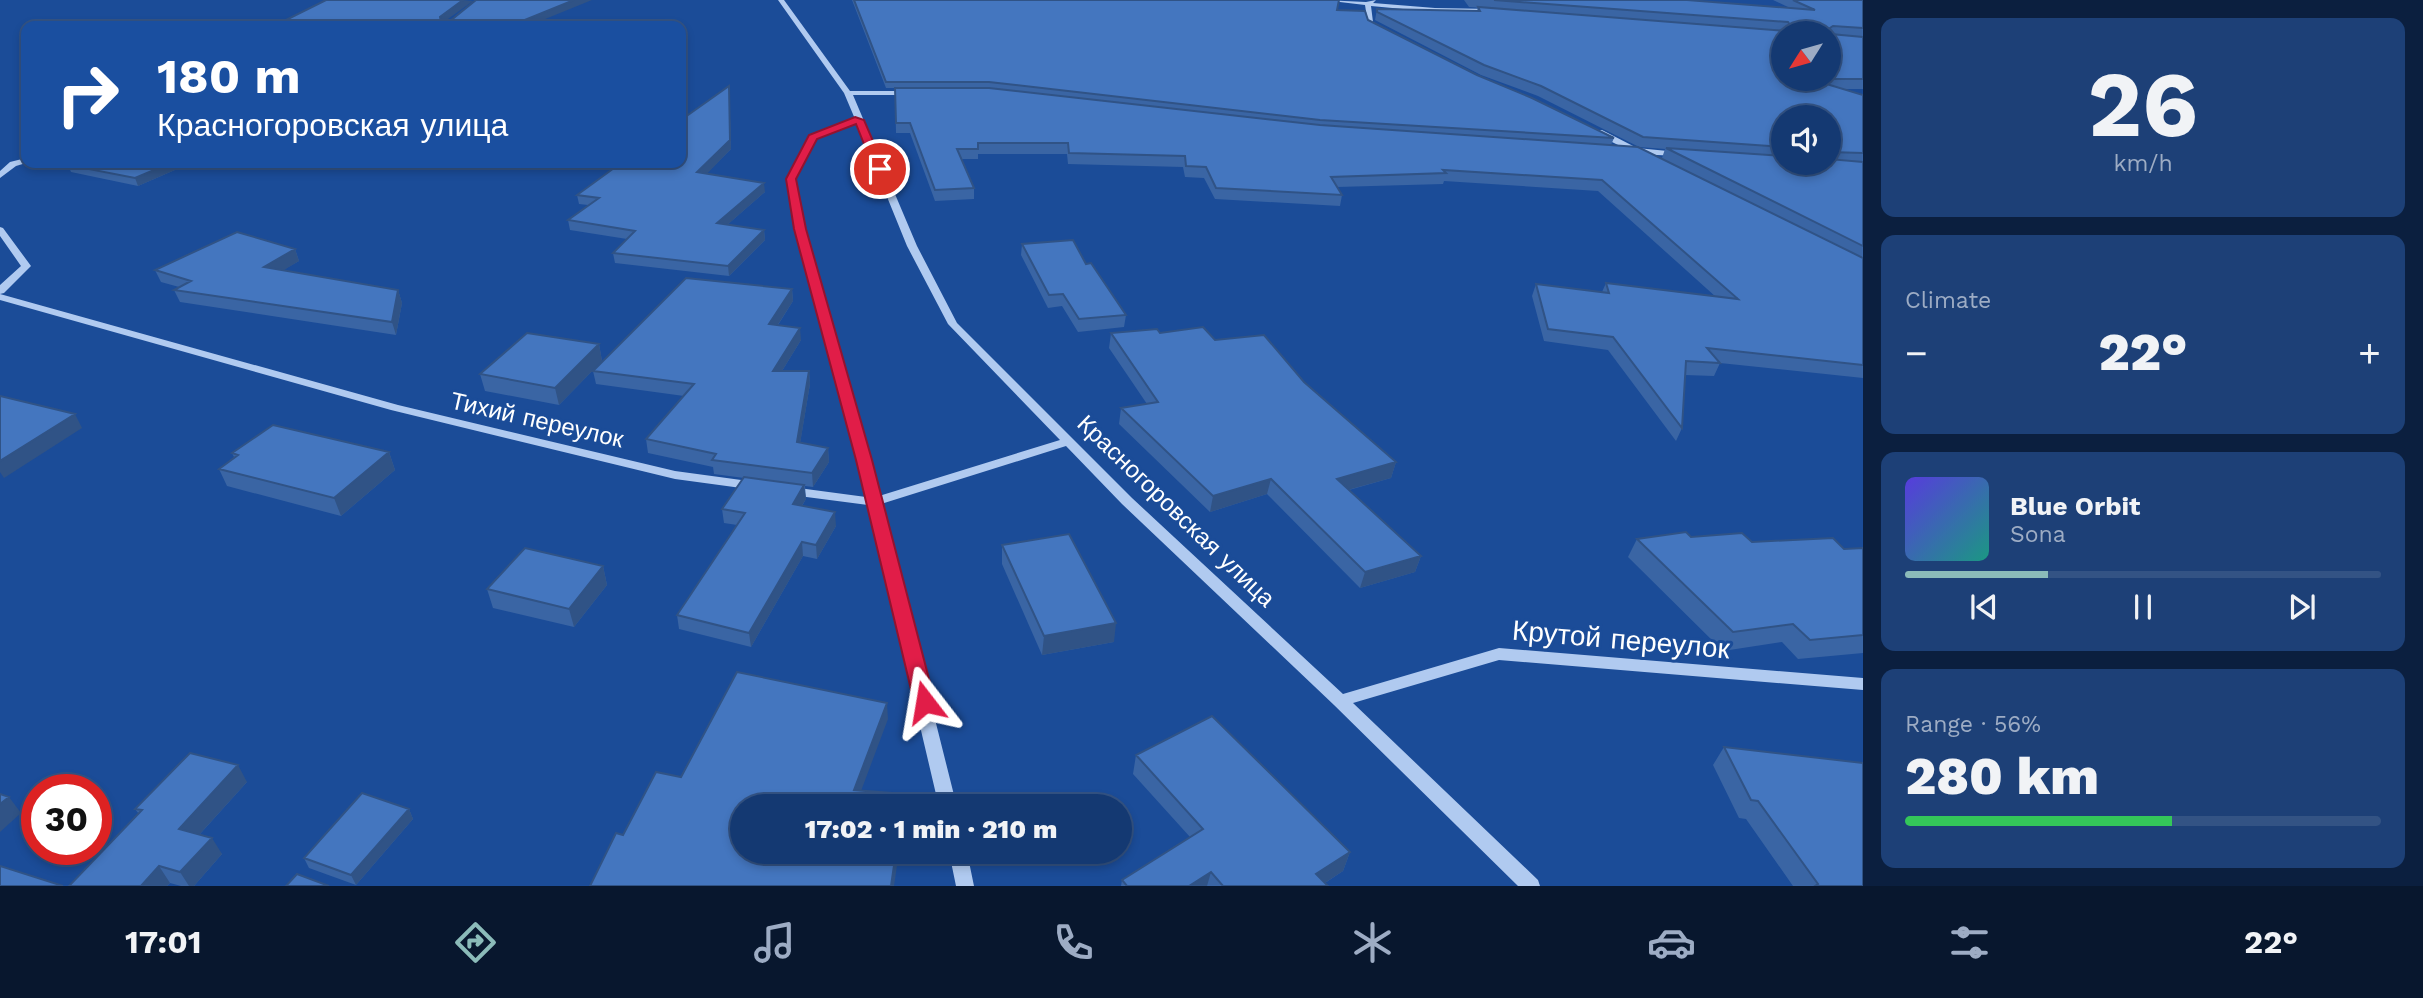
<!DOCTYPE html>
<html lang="en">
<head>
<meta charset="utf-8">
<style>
	body { margin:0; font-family:"Work Sans",sans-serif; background:#1d4077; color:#f1f3f6; height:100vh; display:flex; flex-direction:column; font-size:26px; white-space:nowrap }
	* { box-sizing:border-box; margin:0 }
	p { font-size:23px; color:#9dacc4 }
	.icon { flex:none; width:38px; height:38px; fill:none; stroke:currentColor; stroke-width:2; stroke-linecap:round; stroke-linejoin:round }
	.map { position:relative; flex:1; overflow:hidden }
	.panel { display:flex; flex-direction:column; gap:18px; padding:18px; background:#0b1f3f; width:560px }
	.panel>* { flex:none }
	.banner { position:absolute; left:21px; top:21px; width:665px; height:147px; border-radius:14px; box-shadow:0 4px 10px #0003,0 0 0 2px #335384; background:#1a4fa0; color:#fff; overflow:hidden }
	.needle { width:46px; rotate:233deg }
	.tools { position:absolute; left:1771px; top:21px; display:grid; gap:14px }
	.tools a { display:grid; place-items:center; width:70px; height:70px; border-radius:50%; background:#143972; box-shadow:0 4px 10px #0003,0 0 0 2px #335384; font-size:35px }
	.speed { position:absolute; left:21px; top:774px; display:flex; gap:14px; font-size:35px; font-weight:700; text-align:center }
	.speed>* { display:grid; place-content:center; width:91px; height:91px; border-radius:50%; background:#143972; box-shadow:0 4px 10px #0003,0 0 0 2px #335384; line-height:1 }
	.speed .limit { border:10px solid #d22; background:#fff; color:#111 }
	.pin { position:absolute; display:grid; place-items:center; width:60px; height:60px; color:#fff; margin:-30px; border:4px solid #fff; border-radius:50%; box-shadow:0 2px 7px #0007 }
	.me { position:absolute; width:77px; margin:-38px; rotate:346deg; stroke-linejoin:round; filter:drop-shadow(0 0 5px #0008) }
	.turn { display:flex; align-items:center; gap:24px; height:147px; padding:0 21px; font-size:32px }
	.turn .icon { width:91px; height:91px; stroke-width:2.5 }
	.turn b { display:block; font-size:49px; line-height:60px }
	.big { font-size:52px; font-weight:800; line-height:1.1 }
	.panel .card { flex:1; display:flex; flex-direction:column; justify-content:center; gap:10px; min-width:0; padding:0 24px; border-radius:14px; background:#1d4077 }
	.panel .dial { align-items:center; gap:0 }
	.dial b { font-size:91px; line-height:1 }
	.song { display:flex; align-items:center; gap:21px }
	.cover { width:84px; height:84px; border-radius:10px; background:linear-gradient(135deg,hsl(250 70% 55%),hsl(170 70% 35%)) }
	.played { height:7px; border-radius:4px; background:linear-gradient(90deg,#8bbbb9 30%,#335384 30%) }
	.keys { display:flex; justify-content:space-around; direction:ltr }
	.heat { display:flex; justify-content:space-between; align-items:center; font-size:38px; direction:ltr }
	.charge { height:10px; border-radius:5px; background:linear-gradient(90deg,#34c759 56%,#335384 0) }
	.trip { position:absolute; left:730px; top:794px; width:402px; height:70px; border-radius:35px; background:#143972; box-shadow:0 4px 10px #0003,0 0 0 2px #335384; font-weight:800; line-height:70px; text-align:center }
	.tab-bar { display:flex; height:112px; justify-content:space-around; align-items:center; background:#08172e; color:#9dacc4 }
	.tab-bar .icon { width:49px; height:49px }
	.tab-bar .selected { color:#8bbbb9 }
	.tab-bar b { font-size:32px; color:#f1f3f6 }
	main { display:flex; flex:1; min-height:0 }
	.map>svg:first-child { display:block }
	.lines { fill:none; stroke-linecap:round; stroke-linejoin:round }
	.minor { fill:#b0caf0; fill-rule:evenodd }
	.wall { fill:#3a65a4; fill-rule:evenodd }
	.shaded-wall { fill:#305386 }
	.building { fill:#4476bf; stroke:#305386; stroke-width:2; fill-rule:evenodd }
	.route { fill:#e11d48; stroke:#92132f; stroke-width:2 }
	.labels { text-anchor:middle; stroke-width:6; stroke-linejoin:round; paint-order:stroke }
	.street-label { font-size:24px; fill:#fff; stroke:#1b4c98 }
	.near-street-label { font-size:28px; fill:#fff; stroke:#1b4c98 }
</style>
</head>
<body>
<main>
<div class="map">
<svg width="1863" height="886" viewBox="0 0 1863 886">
	<rect width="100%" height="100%" fill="#1b4c98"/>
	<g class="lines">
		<path class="minor" d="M778,0h6l66,91h60l4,2 -4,2h-57l64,151 40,77 175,175 211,196 156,-46 364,30v12l-364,-30 -146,43 185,177 2,6h-22l-184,-181 -212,-201 -56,-58 -185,58 76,303h-18l-71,-302 -77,-10 -6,-4 6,-4 75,10 -71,-268 -8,-50 23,-44 45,-16 -11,-26zM857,123l50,123 41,78 112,116 -181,56 -74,-267 -10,-50 21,-40z
			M1323,0l43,2 10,-2 -3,3 62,5 58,1 3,2 -3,2 -58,-1 -64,-6 2,16 13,7 -2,3 -16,-8 -3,-19z
			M1596,130h6l35,18 41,4 4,2 -4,2 -42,-2 -40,-20z
			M26,158v5l-10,3 -16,12v-7l10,-9z
			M0,227l3,1 28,38 -27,27 -4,1 398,111 277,66 81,11 6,4 -6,4 -81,-11 -284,-69 -391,-110v-15l21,-19 -21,-30z
			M949,852h18l7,34h-18z"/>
	</g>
	<path class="wall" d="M852,0h487l-2,10 31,10 109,55 137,63 -3,7 51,13 3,-9 -26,-2 -101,-51 -57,-21 -106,-55 2,-11 100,2 1,-4 306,24 -315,-24 -5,-7h223l103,8 -17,-8h90v89h-20l20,6v283l-143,-15 -6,13 -29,-1 -3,53 -6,13 -68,-91 -64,-9 -12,-45 4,-12 66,8 4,-9 110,14 -118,-106 -154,-10 -1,3 -106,3 5,8 -2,11 -125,-7 -11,-21 -19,-1 -2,-10 -115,-3 -1,-10h-89v5h-16l12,29v11l-39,2 -25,-68h-14l-1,-45h-9zM1783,117h46v46h-46z
		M729,86l2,63 -25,25 59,18 -38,33 37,5 1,10 -36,36 -114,-13 -2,-10 14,-14 -57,-9 -2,-10 20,-15 -9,-1 -2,-9z
		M73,163h118l-53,23 -67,-14 -3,-7z
		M1022,244l64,20 40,51 -2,12 -46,5 -16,-26 -14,2 -27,-53z
		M295,249l4,12 -16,9 115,20 4,13 -6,32 -216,-33 -6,-12 5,-3 -18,-5 -6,-12z
		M792,289l1,12 -15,24 23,15 -19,31h27l1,13 -10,59 28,5 1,14 -16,25 -8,-1 1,13 -4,7 34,20 -19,33 -14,-3 -52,91 -72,-18 -2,-14 60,-90 -13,-2 -2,-14 22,-31 -30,-4 -1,-7 -65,-14 -2,-14 38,-43 -88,-12 -3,-13z
		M1111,333h49l55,7 89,42 92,80 -5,16 -42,12 72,66 -6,16 -55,16 -93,-94 -57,18 -91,-88 2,-16 26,-4 -38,-56z
		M599,344l3,17 -43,44 -74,-14 -5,-17z
		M389,452l6,18 -54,46 -114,-30 -8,-17 15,-12 -2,-4z
		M1691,537l153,12 19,-1v105l-65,6 -16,-17 -59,9 -95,-94 9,-18z
		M1002,545l112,97 -72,13 -40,-91z
		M603,566l4,19 -33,42 -81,-19 -6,-19z
		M1724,747l139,139h-70l-47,-67 -7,-1 -26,-53z
		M1136,755l214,97 -7,19 -18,12 3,3h-207l1,-6 68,-43 -57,-63z
		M247,782l-47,52 22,20 -28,32h-13l-11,-3 -3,3h-98l70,-72 -4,-5z
		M409,809l4,10 -57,66 -47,-17 -5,-10z"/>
	<path class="shaded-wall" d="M463,0l10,1 -32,23 -1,-7z
		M574,0h18l-64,26h-18z
		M729,86l2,63 -32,33 -2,-10z
		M171,163h20l-53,23 -3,-8z
		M764,183l1,9 -47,41 -1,-10z
		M764,230l1,10 -36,36 -1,-10z
		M295,249l4,12 -30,18 -5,-12z
		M792,289l1,12 -23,36 -1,-13z
		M398,290l4,13 -6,32 -4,-13z
		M800,328l1,12 -27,44 -1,-13z
		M599,344l3,17 -43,44 -4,-17z
		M809,371l1,13 -12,72 -1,-14z
		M75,414l7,14 -78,50 -4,-6v-11z
		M828,448l1,14 -16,25 -1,-14z
		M389,452l6,18 -54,46 -7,-18z
		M1396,462l-5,16 -58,16 4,-15z
		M1271,479l-4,15 -57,18 3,-16z
		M804,485l2,14 -12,19 -1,-14z
		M835,512l1,14 -19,33 -1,-14z
		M802,542l1,14 -52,91 -2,-14z
		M1421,556l-6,16 -55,16 5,-16z
		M603,566l4,19 -33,42 -5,-18z
		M1116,623l-2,19 -72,13 2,-19z
		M887,703l1,16 -33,88 -1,-17z
		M238,765l9,17 -58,64 -10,-17z
		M9,797l12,16 -21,19v-28z
		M409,809l4,10 -57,66 -5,-10z
		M212,838l10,16 -28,32h-5l-9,-14z
		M896,852h3l-5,34h-3z
		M1350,852l-7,19 -23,15 -4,-12z
		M159,866l11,17 -3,3h-26z
		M1211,872l-4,14h-18z"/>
	<path class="building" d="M326,0h137l-23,17 1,5 9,-1 26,-21h98l-64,26h-243l6,-3h7z
		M854,0h485l-2,10 28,1 3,9 109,55 55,23 82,40 -294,-18 -331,-38h-103z
		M1494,0h193l128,10 -22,-10h70v28l-30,-2 -3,2 1,6 32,3v42h-53l53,16v58l-34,-1v-35h-46v30l-140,-10 -102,-51 -57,-21 -107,-53v-3l103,2 -2,-4 309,24 3,-6 -2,-3zM1783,33h46v46h-46z
		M729,86l1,54 -33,32 67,11 -47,40 47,7 -36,36 -115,-13 22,-22 -67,-11 31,-22 -22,-3 44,-32h60v-43z
		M895,88h94l331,37 318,22 225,111v107l-156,-17 13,15 -34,-2 -4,67 -69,-91 -65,-8 -12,-45 73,9 -3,-10 132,16 -136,-119 -159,-10 3,3 -115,4 11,18 -126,-7 -10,-21 -20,-1 -1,-10 -116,-3 -1,-10h-90v6h-21l17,39 -39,2 -25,-67h-14z
		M1666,148l117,8v7h46v-4l34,3v84z
		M73,163h98l-36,15 -67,-13z
		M237,232l58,17 -31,18 134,23 -6,32 -218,-32 17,-9 -36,-11z
		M1073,240l13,24 5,-1 35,52 -47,4 -16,-25 -14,1 -27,-51z
		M686,278l106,11 -23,35 31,4 -27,43h36l-12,71 31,6 -16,25 -100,-13 4,-6 -70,-15 48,-55 -101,-13z
		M1203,327l12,13 49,-5 40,47 92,80 -59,17 84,77 -56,16 -94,-93 -58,17 -92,-88 37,-6 -47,-69 46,-4 3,4z
		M527,333l72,11 -44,44 -75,-14z
		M0,396l75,18 -75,47z
		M273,425l116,27 -55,46 -115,-29 19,-14 -6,-2z
		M744,477l60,8 -11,19 42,8 -19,33 -14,-3 -53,91 -72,-18 68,-102 -23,-4z
		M1686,532l5,5 51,-4 10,9 81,-4 11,11 19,-1v87l-53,5 -17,-16 -60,8 -96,-93z
		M1069,534l47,89 -72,13 -42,-91z
		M525,548l78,18 -34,43 -82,-20z
		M737,672l150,31 -33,87 50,4 -2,13h-160v45h154l-5,34h-301l26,-53 7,2 33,-63 25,5z
		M1212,716l138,136 -34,22 12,12h-105l-12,-14 -22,14h-62l-5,-6 81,-51 -67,-74z
		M1724,747l139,16v123h-48l3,-2 -60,-83 -7,-1z
		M190,753l48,12 -59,64 33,9 -32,34 -21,-6 -18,20h-72l73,-76 -7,-1z
		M362,793l47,16 -58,66 -47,-17z
		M0,794l9,3 -9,7z
		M0,866l63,20h-63z
		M297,874l32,12h-43z"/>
	<path class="route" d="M855,117l9,3 21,49 -1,3 -10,-3 -18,-45 -39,15 -21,40 10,50 66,231 63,242 -3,6 -7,2 -7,-2 -4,-6 -58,-242 -62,-231 -8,-50 23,-44z"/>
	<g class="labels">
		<g class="street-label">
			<text transform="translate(537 420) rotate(13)" y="8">Тихий переулок</text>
			<text transform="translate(1176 511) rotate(44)" y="8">Красногоровская улица</text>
		</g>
		<g class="near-street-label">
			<text transform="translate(1621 639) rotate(5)" y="10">Крутой переулок</text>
		</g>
	</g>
</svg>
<div class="tools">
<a><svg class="needle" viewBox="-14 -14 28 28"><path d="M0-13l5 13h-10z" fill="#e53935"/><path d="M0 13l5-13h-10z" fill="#9dacc4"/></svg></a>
<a><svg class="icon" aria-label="sound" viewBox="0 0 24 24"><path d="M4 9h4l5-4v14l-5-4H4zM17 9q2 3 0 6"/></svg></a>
</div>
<div class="speed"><div class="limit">30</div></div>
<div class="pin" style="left:880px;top:169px;background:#d93025"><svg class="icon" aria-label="arrive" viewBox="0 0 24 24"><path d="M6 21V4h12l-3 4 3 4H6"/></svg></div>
<svg class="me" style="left:925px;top:702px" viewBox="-20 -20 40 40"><path d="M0-17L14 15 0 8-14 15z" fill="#e11d48" stroke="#fff" stroke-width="4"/></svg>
<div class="trip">17:02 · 1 min · 210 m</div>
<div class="banner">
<div class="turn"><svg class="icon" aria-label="right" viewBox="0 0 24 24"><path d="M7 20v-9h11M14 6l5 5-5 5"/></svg><div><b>180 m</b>Красногоровская улица</div></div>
</div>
</div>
<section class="panel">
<div class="card dial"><b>26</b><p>km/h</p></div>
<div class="card"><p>Climate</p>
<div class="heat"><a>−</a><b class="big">22°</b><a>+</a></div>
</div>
<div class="card">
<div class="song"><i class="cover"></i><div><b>Blue Orbit</b><p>Sona</p></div></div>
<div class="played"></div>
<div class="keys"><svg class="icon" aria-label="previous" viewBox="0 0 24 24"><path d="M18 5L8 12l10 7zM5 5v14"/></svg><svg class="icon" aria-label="pause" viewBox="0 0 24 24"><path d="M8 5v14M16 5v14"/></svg><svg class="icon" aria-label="next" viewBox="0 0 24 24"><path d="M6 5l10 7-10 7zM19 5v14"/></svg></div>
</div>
<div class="card"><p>Range · 56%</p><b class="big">280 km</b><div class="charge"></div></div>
</section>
</main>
<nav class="tab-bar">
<b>17:01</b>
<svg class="icon selected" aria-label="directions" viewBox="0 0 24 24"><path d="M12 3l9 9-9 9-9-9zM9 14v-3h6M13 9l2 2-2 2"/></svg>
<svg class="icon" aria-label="music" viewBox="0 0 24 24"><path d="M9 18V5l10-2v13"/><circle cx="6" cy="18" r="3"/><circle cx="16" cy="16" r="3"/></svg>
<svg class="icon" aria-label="phone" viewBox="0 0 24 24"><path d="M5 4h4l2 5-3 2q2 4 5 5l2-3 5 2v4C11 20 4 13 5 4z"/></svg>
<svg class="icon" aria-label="climate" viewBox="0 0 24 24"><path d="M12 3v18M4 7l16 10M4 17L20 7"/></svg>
<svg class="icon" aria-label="car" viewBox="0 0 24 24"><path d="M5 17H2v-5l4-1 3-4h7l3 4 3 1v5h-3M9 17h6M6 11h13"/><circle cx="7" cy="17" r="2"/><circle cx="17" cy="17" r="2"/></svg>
<svg class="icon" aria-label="filters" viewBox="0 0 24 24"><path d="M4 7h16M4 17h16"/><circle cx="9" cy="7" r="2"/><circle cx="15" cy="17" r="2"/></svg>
<b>22°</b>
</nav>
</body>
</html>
